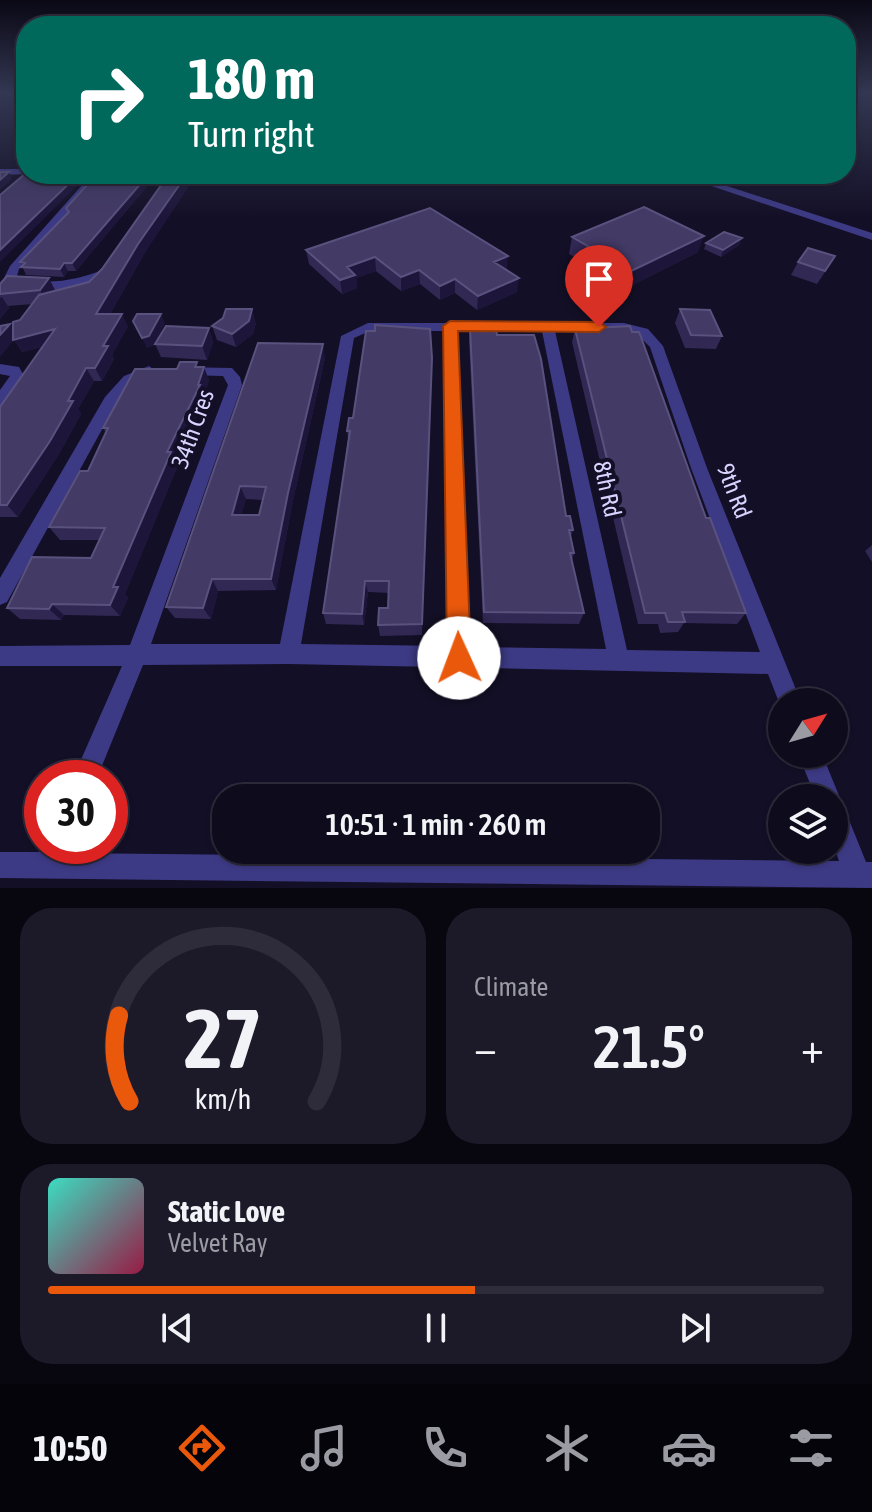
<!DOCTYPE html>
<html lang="en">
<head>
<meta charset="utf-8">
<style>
	body { margin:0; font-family:"Asap Condensed",sans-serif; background:#1c1929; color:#f1f3f6; height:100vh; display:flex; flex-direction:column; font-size:30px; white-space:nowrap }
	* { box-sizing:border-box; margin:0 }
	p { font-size:26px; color:#9b9ba3 }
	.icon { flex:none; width:44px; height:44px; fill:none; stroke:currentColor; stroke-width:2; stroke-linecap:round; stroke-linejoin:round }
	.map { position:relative; height:888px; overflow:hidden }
	.details { display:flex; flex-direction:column; gap:20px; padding:20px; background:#08060f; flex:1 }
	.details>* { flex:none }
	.banner { position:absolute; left:16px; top:16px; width:840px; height:168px; border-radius:32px; box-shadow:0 2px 6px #0004,0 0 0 2px #2e2b3b; background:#00695c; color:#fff; overflow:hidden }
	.needle { width:52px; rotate:53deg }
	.controls { position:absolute; left:768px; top:688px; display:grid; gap:16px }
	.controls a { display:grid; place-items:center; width:80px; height:80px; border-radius:50%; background:#0e0b1c; box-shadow:0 2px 6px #0004,0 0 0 2px #2e2b3b; font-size:40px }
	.speed { position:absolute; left:24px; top:760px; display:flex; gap:16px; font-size:40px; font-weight:700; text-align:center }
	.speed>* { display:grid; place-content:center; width:104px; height:104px; border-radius:50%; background:#0e0b1c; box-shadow:0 2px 6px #0004,0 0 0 2px #2e2b3b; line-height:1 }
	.speed .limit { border:12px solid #d22; background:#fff; color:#111 }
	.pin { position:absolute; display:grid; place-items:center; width:68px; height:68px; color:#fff; margin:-82px -34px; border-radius:50% 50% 50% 0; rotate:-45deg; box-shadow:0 0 8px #0007 }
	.pin .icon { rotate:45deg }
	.me { position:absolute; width:88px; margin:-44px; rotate:358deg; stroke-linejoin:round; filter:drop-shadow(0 0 6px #0008) }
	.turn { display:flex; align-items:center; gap:28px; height:168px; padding:0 40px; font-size:36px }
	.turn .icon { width:104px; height:104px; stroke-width:2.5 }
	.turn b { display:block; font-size:56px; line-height:68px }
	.big { font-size:60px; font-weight:600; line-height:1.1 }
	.details .widget { flex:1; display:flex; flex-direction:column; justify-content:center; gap:12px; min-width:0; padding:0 28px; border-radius:32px; background:#1c1929 }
	.details .dial { align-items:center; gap:0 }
	.dial svg { height:208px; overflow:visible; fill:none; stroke:#2e2b3b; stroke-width:7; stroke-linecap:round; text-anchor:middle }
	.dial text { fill:#f1f3f6; stroke:none }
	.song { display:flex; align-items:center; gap:24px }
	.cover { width:96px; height:96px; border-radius:12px; background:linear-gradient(135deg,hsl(170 70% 55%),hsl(340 70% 35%)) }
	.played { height:8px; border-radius:4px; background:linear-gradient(90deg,#ea580c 55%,#2e2b3b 55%) }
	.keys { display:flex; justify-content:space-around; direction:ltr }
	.heat { display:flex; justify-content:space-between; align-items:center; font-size:44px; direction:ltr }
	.details .tiles { flex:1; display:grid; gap:20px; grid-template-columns:1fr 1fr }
	.widget:last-child { grid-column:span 2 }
	.trip { position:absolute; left:212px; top:784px; width:448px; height:80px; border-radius:32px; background:#0e0b1c; box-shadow:0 2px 6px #0004,0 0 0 2px #2e2b3b; font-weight:600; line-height:80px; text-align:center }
	.tab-bar { display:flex; height:128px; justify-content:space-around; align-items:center; background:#06040b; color:#9b9ba3 }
	.tab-bar .icon { width:56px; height:56px }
	.tab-bar .selected { color:#ea580c }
	.tab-bar b { font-size:36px; color:#f1f3f6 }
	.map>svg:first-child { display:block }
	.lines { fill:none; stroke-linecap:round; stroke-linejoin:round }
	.minor { fill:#3d3a85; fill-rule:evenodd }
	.wall { fill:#312854; fill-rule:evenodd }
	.shaded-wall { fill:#1d163a }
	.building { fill:#433a66; stroke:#5a527e; stroke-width:2; fill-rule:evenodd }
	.route { fill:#ea580c; stroke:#983908; stroke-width:2 }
	.labels { text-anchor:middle; stroke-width:8; stroke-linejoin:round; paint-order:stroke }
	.street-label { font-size:24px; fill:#d9d4ff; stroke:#130f26 }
</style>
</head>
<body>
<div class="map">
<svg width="872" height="888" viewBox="0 0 872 888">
	<rect width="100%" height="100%" fill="#130f26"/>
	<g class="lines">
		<path class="minor" d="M0,169h26v5h3l-29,1z
			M92,174h10l-83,95 -2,7c28,11 59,4 86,-6l6,4 -2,3c-28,16 -72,17 -101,4l-2,-3 6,-12z
			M676,174h14l182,59v7z
			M368,323h256l24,6 15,17 44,122 94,234h-19v8l-14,-36 -479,-10 -146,1 -46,113h-24l49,-112h-122v-20l130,-1 98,-260 -5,-9 -39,-1 -7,-5 2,-3 53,1 8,9 2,8 -91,259h129l61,-308zM370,331h74l4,315 -147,-2 53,-306zM457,331h85l64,318 -137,-2zM555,331h69l14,4 12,12 41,121 69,184 -133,-2z
			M0,364l19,3 5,9 -19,29 -5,1v-16l10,-14 -10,-2z
			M149,366l7,5 -22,11 -18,22 -109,198 -7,3v-27l105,-181 19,-21z
			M798,754h24l18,44 -2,5 5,2 23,57h6v26l-872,-10v-26h39l3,-6h26l-3,7 774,8 -5,-14v-49h-18z"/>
	</g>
	<path class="wall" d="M97,174h55l1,5 -77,92h-8l-4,6 -38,-2 -6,-13 48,-49 -2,-5z
		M572,237l126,15 -71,36 -58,-34z
		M742,238l-3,7 -18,12 -17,-8 2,-6z
		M306,250l200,20 11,22 -40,18 -22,-17 -15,7 -20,-16 -19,7 -25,-20 -20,7 1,10 -15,6 -33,-30z
		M143,256l-33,58 18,12 -16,29 2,4 -12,22h-8l-16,28 3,5 -22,40 -41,63h-18v-110l42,-60 -20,5 -8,-12 -1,-11 20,-25 -25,2 1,2 -9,11v-35l55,6v1l34,-9z
		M798,262l29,7 -10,15 -26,-9z
		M680,309l42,27 -6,13 -31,-1 -10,-25z
		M256,323l-3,11 -17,13 -19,-7 -5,-14z
		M209,328l4,14 -6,18 -46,-3 -6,-13z
		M470,328l27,7 69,181 7,14 -2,6 3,17 -2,8 12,52 -5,11 -96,-1 -14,-282z
		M430,329l-8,306 -42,1 -2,-11 10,-17 1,-15 -21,-1 -4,33 -38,-1 -3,-11 25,-174 -1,-8 6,-13z
		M575,329l57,3 74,186 40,95 -9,11 -53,-1 -6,9 -18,1 -2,-9h-20l-66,-282z
		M258,343l67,15 -33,147 -16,85 -58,1 -7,28 -36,-1 -9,-11zM246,499l17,1 -4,15h-18z
		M197,362l1,5 11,13 -5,15 1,3 -29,63 2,4 -53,129 3,4 -8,18 -56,-1 -3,5 -41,-1 -13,-11 84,-50 8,-18h-39l-11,-13 39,-56 18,-38 -3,-5 74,-59z
		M872,545v17l-7,-11z"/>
	<path class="shaded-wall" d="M9,172l3,7 -12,11v-10z
		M79,174h3l2,5 -84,83v-12z
		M149,174h3l1,5 -77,92 -4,-8z
		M187,174h10l-54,82 -40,70 -7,-12 42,-70z
		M704,236l-6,16 -71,36 4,-17z
		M742,238l-3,7 -18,12 2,-7z
		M508,256l-1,14 -13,-8z
		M375,257l1,14 -20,7 1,10 -15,6 -2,-14 7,-13z
		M64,263l4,8 -4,6 -4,-8z
		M419,270l1,14 -19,7v-14z
		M49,278l6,12 -8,12 -7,-12z
		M519,278l-2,14 -40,18 1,-14z
		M455,279v14l-15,7v-14z
		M2,297l7,11 -9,11v-21z
		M252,309l4,14 -3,11 -17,13 -4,-13z
		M122,314l6,12 -16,29 2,4 -12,22 -7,-13 8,-22z
		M161,314l4,10 -11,22 -7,2 -5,-10z
		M10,324l7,12 38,-7 8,13 -41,10 -8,-12 -14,17v-22z
		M209,328l4,14 -6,18 -5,-14z
		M323,344l2,14 -33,147 -16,85 -5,-11 17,-86z
		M197,362l4,12 3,-7 5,13 -5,15 1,3 -29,63 2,4 -53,129 3,4 -8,18 -10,-11 3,-18 54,-135 31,-67 -3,-18z
		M86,368l8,13 -16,28 3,5 -22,40 -41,63 -11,-12z
		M432,372l-10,263v-11z
		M240,486l6,13 -8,28 -6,-12z
		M212,579l6,12 -7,28 -8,-11z
		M365,581l3,11 -4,33 -2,-11z
		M52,604l12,11 -3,5 -12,-11z"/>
	<path class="building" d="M0,172h9l-9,8z
		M26,173l53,1 -79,76v-55z
		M97,174h52l-77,89h-8l-4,6 -39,-2 4,-4 -5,-1 49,-50 -3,-4z
		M169,174h18l-49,70 -42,70h26l-19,32h5l-13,22h-9l-18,33h5l-23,40 -43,64h-7v-98l55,-78 -42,11v-18l7,-2 19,-25 50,-13 13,-13z
		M644,207l60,29 -73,35 -59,-34z
		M430,208l78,48 -14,6 25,16 -41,18 -23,-17 -15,7 -21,-16 -18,7 -26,-20 -28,10 8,8 -15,5 -34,-30z
		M724,232l18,6 -19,12 -17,-7z
		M808,248l27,8 -10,15 -27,-9z
		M7,276l42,2 -9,12 -40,4v-10z
		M226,309h26l-3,12 -17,13 -20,-8 11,-8z
		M680,309l30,1 12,26 -31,-1z
		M137,314h24l-12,22 -7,2 -9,-17z
		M10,324l-10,11v-9z
		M375,325l55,4 2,29 -10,266 -44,1 1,-17h9l1,-27h-24l-3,33 -39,-1 27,-182h-3l2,-13h4l13,-87h9z
		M166,326l43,2 -7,18 -47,-2z
		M630,326l2,6h7l2,5 65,181h4l36,95 -64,-1 3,10h-17l-3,-9h-20l-70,-284z
		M470,328h26l1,7h37l7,24 25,157h4l3,14h-4l5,23h-4l14,60 -100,-1z
		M258,343l65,1 -35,149 -17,86h-59l-9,29 -37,-1zM240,486l26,1 -7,28h-27z
		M180,362h17l-2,5h9l-6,18h2l-33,67h4l-58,135h5l-8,18 -58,-1 -3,5 -42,-1 25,-51 59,1 14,-30 -56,-1 31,-56h8l20,-43h-5l32,-59h42z"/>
	<linearGradient id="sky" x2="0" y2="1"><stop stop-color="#0a0815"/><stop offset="0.43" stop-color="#333752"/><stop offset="1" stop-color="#333752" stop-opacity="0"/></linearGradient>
	<rect width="872" height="218" fill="url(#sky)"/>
	<path class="route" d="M450,321l149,1 7,5 -7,5 -141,-1 13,327 -3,8 -9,4 -9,-4 -3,-8 -4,-332z"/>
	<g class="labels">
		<g class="street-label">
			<text transform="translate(193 429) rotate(-70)" y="8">34th Cres</text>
			<text transform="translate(607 489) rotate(78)" y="8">8th Rd</text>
			<text transform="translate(734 491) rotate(69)" y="8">9th Rd</text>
		</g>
	</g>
</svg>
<div class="controls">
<a><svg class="needle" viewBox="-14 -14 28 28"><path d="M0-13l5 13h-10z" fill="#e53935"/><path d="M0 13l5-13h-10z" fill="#9b9ba3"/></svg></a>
<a><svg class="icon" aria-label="layers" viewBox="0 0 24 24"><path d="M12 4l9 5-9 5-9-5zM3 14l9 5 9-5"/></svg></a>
</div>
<div class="speed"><div class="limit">30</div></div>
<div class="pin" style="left:599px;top:327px;background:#d93025"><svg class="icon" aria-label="arrive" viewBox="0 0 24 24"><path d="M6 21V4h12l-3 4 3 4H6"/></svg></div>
<svg class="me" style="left:459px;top:658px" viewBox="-20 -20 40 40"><circle r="19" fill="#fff"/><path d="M0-13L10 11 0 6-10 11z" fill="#ea580c"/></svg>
<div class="trip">10:51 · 1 min · 260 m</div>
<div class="banner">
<div class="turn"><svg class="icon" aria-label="right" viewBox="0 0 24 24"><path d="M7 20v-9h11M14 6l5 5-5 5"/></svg><div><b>180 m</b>Turn right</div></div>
</div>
</div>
<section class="details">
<div class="tiles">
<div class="widget dial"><svg viewBox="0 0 100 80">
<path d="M14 69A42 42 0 1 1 86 69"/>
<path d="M14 69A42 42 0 0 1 10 36" stroke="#ea580c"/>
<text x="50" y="56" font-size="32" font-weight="700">27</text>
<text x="50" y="72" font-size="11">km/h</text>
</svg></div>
<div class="widget"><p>Climate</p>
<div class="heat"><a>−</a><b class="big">21.5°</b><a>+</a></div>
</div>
<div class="widget">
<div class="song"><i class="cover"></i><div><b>Static Love</b><p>Velvet Ray</p></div></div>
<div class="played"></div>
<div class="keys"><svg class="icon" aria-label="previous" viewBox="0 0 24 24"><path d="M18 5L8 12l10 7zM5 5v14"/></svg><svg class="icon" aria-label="pause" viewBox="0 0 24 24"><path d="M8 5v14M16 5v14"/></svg><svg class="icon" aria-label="next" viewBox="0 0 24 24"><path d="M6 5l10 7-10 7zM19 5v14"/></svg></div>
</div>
</div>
</section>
<nav class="tab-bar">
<b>10:50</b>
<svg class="icon selected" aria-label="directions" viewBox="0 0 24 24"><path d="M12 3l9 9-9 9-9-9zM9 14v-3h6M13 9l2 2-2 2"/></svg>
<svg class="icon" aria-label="music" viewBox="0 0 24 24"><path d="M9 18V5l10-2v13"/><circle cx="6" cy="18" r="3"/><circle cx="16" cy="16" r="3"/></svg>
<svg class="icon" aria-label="phone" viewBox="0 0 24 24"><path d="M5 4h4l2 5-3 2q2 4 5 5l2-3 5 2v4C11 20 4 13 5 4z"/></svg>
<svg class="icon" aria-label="climate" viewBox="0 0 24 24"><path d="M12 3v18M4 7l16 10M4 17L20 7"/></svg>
<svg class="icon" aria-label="car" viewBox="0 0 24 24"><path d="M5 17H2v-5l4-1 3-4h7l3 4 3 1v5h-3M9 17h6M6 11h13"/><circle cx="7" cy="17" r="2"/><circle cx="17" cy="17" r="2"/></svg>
<svg class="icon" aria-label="filters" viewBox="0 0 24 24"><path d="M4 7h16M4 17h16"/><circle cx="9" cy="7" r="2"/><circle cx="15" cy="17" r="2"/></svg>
</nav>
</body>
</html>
